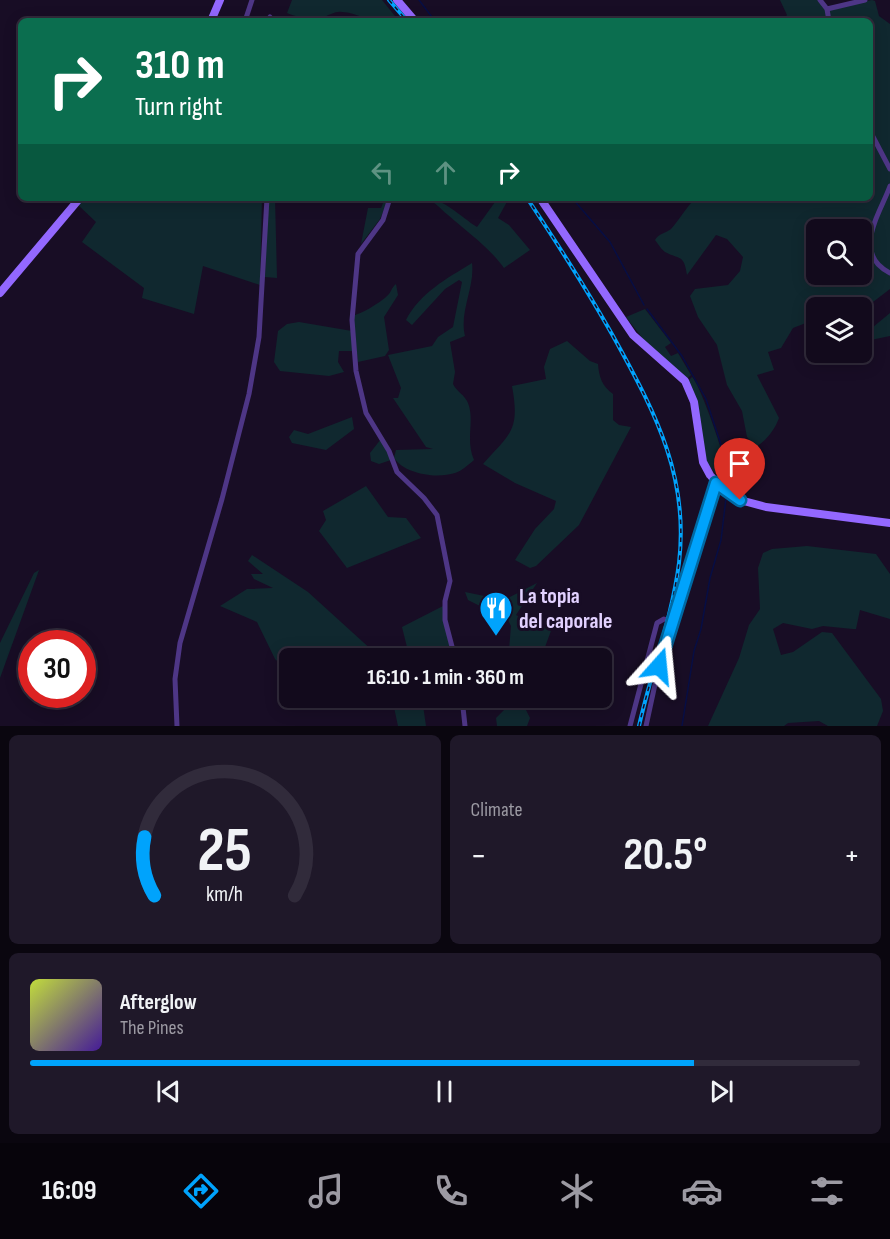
<!DOCTYPE html>
<html lang="en">
<head>
<meta charset="utf-8">
<style>
	body { margin:0; font-family:"Sofia Sans Condensed",sans-serif; background:#1f1829; color:#f1f3f6; height:100vh; display:flex; flex-direction:column; font-size:22px; white-space:nowrap }
	* { box-sizing:border-box; margin:0 }
	p { font-size:20px; color:#9c9aa3 }
	.icon { flex:none; width:33px; height:33px; fill:none; stroke:currentColor; stroke-width:2; stroke-linecap:round; stroke-linejoin:round }
	.map { position:relative; height:726px; overflow:hidden }
	.sheet { display:flex; flex-direction:column; gap:9px; padding:9px; background:#0a060f; flex:1 }
	.sheet>* { flex:none }
	.banner { position:absolute; left:18px; top:18px; width:855px; height:183px; border-radius:9px; box-shadow:0 3px 15px #0003,0 0 0 2px #312b3b; background:#0b6e4f; color:#fff; overflow:hidden }
	.buttons { position:absolute; left:806px; top:219px; display:grid; gap:12px }
	.buttons a { display:grid; place-items:center; width:66px; height:66px; border-radius:9px; background:#120a1c; box-shadow:0 3px 15px #0003,0 0 0 2px #312b3b; font-size:30px }
	.speed { position:absolute; left:18px; top:630px; display:flex; gap:12px; font-size:30px; font-weight:700; text-align:center }
	.speed>* { display:grid; place-content:center; width:78px; height:78px; border-radius:50%; background:#120a1c; box-shadow:0 3px 15px #0003,0 0 0 2px #312b3b; line-height:1 }
	.speed .limit { border:9px solid #d22; background:#fff; color:#111 }
	.pin { position:absolute; display:grid; place-items:center; width:51px; height:51px; color:#fff; margin:-62px -26px; border-radius:50% 50% 50% 0; rotate:-45deg; box-shadow:0 0 6px #0007 }
	.pin .icon { rotate:45deg }
	.me { position:absolute; width:66px; margin:-33px; rotate:18deg; stroke-linejoin:round; filter:drop-shadow(0 0 4px #0008) }
	.turn { display:flex; align-items:center; gap:21px; height:126px; padding:0 18px; font-size:27px }
	.turn .icon { width:78px; height:78px; stroke-width:2.5 }
	.turn b { display:block; font-size:42px; line-height:51px }
	.lanes { display:flex; align-items:center; height:57px; padding:0 18px; background:#0003; justify-content:center; gap:30px; direction:ltr }
	.lanes .off { opacity:.35 }
	.big { font-size:45px; font-weight:700; line-height:1.1 }
	.sheet .widget { flex:1; display:flex; flex-direction:column; justify-content:center; gap:9px; min-width:0; padding:0 21px; border-radius:9px; background:#1f1829 }
	.sheet .dial { align-items:center; gap:0 }
	.dial svg { height:156px; overflow:visible; fill:none; stroke:#312b3b; stroke-width:7; stroke-linecap:round; text-anchor:middle }
	.dial text { fill:#f1f3f6; stroke:none }
	.song { display:flex; align-items:center; gap:18px }
	.cover { width:72px; height:72px; border-radius:9px; background:linear-gradient(135deg,hsl(70 70% 55%),hsl(260 70% 35%)) }
	.played { height:6px; border-radius:3px; background:linear-gradient(90deg,#00a3fc 80%,#312b3b 80%) }
	.keys { display:flex; justify-content:space-around; direction:ltr }
	.heat { display:flex; justify-content:space-between; align-items:center; font-size:33px; direction:ltr }
	.sheet .tiles { flex:1; display:grid; gap:9px; grid-template-columns:1fr 1fr }
	.widget:last-child { grid-column:span 2 }
	.trip { position:absolute; left:279px; top:648px; width:333px; height:60px; border-radius:9px; background:#120a1c; box-shadow:0 3px 15px #0003,0 0 0 2px #312b3b; font-weight:700; line-height:60px; text-align:center }
	.menu { display:flex; height:96px; justify-content:space-around; align-items:center; background:#07040b; color:#9c9aa3 }
	.menu .icon { width:42px; height:42px }
	.menu .active { color:#00a3fc }
	.menu b { font-size:27px; color:#f1f3f6 }
	.map>svg:first-child { display:block }
	.green { fill:#10282f; fill-rule:evenodd }
	.lines { fill:none; stroke-linecap:round; stroke-linejoin:round }
	.stream { stroke:#070e44; stroke-width:1.5 }
	.street { stroke:#4e3686; stroke-width:5 }
	.secondary { stroke:#9368ff; stroke-width:8 }
	.rail-casing { stroke:#00a3fc; stroke-width:4 }
	.rail { stroke:#180d25; stroke-width:1.5; stroke-dasharray:4.5; stroke-linecap:butt }
	.route-casing { stroke:#006aa4; stroke-width:15 }
	.route { stroke:#00a3fc; stroke-width:10 }
	.labels { text-anchor:middle; stroke-width:6; stroke-linejoin:round; paint-order:stroke }
	.poi-label { font-size:22px; font-weight:bold; fill:#e2d1ff; stroke:#180d25; text-anchor:start }
</style>
</head>
<body>
<div class="map">
<svg width="890" height="726" viewBox="0 0 890 726">
	<rect width="100%" height="100%" fill="#180d25"/>
	<path class="green" d="M292,0h90l13,16c-23,13 -31,-3 -53,-4 -7,-1 -12,3 -18,5 -9,3 -29,0 -37,-4z
		M780,0h40l7,9 45,-9 3,1 4,15 11,8v265l-17,13 -19,-4 -12,9 -26,1v11l-23,9 -12,20 -13,4 6,18 -17,5 22,43c-4,11 -12,22 -23,29l-9,-10 -5,-26 -15,-26 -10,-40 -19,-28 -8,-21 5,-7 33,-4 12,-14 3,-14 -16,-18 -11,-4 -29,40c-3,-21 -7,-15 -22,-23 -3,-2 -7,-8 -10,-12 4,-7 10,-6 16,-11 9,-10 15,-22 25,-31h49l13,5 11,-5h101v-177h-87l4,-6zM816,230h45v44h-45z
		M82,198h180l-2,87 -57,-19 -9,48 -52,-16 2,-10 -62,-46 14,-20 -19,-18z
		M268,198h7l2,80 -12,-1z
		M385,198h4l-9,21 -19,25 7,-36h13z
		M425,198c18,0 36,19 52,29l21,-29h11l-11,20 11,7 21,25 -26,18c-16,-22 -36,-35 -56,-53 -9,-7 -11,-12 -23,-17z
		M472,263c3,25 -13,48 -7,73l-15,6 5,30 -2,12c3,7 12,11 15,19 7,18 -3,36 6,57 -5,4 -12,11 -19,13 -19,6 -50,1 -61,-15l2,-8 37,-1 -7,-2 -33,-49h5l3,-10 -13,-33 44,-9 6,-9 15,-10 9,-45 -3,-2 -14,9 -33,36 -6,-5c14,-27 40,-41 66,-57z
		M396,284l2,11 -14,22 5,33 -4,6 -27,6 -5,-42 2,-5c8,-2 26,-13 32,-19 4,-3 4,-8 9,-12z
		M645,309l26,34 -6,4 6,9 7,-3 13,22 -5,5 -39,-36 -21,-27z
		M890,313v23l-29,6v-5z
		M299,322l53,9 1,20h-14l-1,11 6,10 -15,4 -49,-5 -6,-9 4,-31 9,-7z
		M567,341l23,20 8,3c1,13 4,22 15,30v26l6,5 12,2 -52,98 -43,41 -6,2 -15,-8 20,-31 19,-20 2,-8 -41,-18 -32,-19c28,-31 37,-34 29,-78l34,-7 -2,-12 6,-18z
		M692,377c8,7 34,82 35,95 1,6 -1,9 -3,13l-17,-22 -19,-82z
		M352,417l2,12 -28,21 -34,-7 -3,-6 5,-7 14,4z
		M381,439l10,21 -12,4 -8,-3 -1,-8z
		M366,486l22,31 18,1 15,20 -74,30 -28,-37 7,-11 -3,-9z
		M807,546l69,8 14,20v45l-30,-9 -4,19h-3l-30,-3 -11,3 -29,-6 -10,6 8,26 12,-3 29,-20 10,1 49,66 2,12 -6,15h-49l-9,-5 -31,2 -4,3h-76l31,-68 10,-33 11,-16 -2,-41 5,-15 9,-4z
		M252,555l56,37 66,60 2,6h-86l-1,14 -14,-13 -18,-37 -37,-16 27,-17 26,-1 -19,-9 -3,-5h12l-15,-13z
		M39,570l-39,108v-35l34,-70z
		M537,583l-21,32 15,8 21,5 -11,30h-29l-3,-8 2,-24 -3,-6 -40,-20 -3,-8 39,8z
		M443,606l10,52h-73l2,-3 25,-8 -5,-20z
		M392,698h30l4,28h-28z
		M512,702l11,2 7,14 -3,8h-30l-1,-8z"/>
	<g class="lines">
		<path class="stream" d="M419,0l16,21
			M572,198l38,44 34,63
			M647,309l35,47 24,43 22,67 -1,21
			M682,726l12,-75 7,-22 9,-51 11,-38 5,-42"/>
		<path class="street" d="M820,0l7,9 38,-9
			M827,9l2,12
			M245,21l7,-21
			M267,21l3,-4
			M870,131l20,38
			M890,186c-10,28 -39,67 0,87
			M390,198l-7,22 -25,34 -6,66 4,51 10,42 23,38 8,21 27,26 13,17 13,66 -5,20v19l10,38
			M462,698l3,28
			M177,726l-2,-47 5,-36 42,-144 27,-105 10,-57 8,-139
			M630,726l27,-103 7,-4 9,3
			M646,726l13,-60 56,-183"/>
		<path class="secondary" d="M397,0l18,21
			M211,21l9,-21
			M540,198l93,137 52,46 9,21 9,60 7,13 13,15 17,10 26,7 124,16
			M0,293l80,-95"/>
		<g class="rail-casing">
			<path id="rail" d="M389,0l18,21
				M527,198c32,48 63,96 91,147 39,71 71,134 61,218 -7,55 -28,109 -40,163"/>
		</g>
		<use href="#rail" class="rail"/>
	</g>
	<g class="lines">
		<g class="route-casing">
			<path id="route" d="M659,666l57,-183 24,17"/>
		</g>
		<use href="#route" class="route"/>
	</g>
	<defs>
		<g id="restaurant-pin" transform="scale(1.725)"><path d="M0 17L-7.5 6A9.5 9.5 0 1 1 7.5 6Z" fill="#00a3fc" stroke="#180d25"/><path d="M-5-6h1v4h1v-4h1v4h1v-4h1v5L-1.5 .5V6h-2V.5L-5-1ZM5-6V6H3V1.5H1.5Q1.5-4 5-6Z" fill="#fff"/></g>
	</defs>
	<g fill-rule="evenodd">
		<use href="#restaurant-pin" x="496" y="608"/>
	</g>
	<g class="labels">
		<g class="poi-label">
			<text x="519" y="603">La topia<tspan x="519" dy="25">del caporale</tspan></text>
		</g>
	</g>
</svg>
<div class="buttons">
<a><svg class="icon" aria-label="search" viewBox="0 0 24 24"><circle cx="10" cy="10" r="6"/><path d="M15 15l6 6"/></svg></a>
<a><svg class="icon" aria-label="layers" viewBox="0 0 24 24"><path d="M12 4l9 5-9 5-9-5zM3 14l9 5 9-5"/></svg></a>
</div>
<div class="speed"><div class="limit">30</div></div>
<div class="pin" style="left:740px;top:500px;background:#d93025"><svg class="icon" aria-label="arrive" viewBox="0 0 24 24"><path d="M6 21V4h12l-3 4 3 4H6"/></svg></div>
<svg class="me" style="left:659px;top:666px" viewBox="-20 -20 40 40"><path d="M0-17L14 15 0 8-14 15z" fill="#00a3fc" stroke="#fff" stroke-width="4"/></svg>
<div class="trip">16:10 · 1 min · 360 m</div>
<div class="banner">
<div class="turn"><svg class="icon" aria-label="right" viewBox="0 0 24 24"><path d="M7 20v-9h11M14 6l5 5-5 5"/></svg><div><b>310 m</b>Turn right</div></div>
<div class="lanes"><svg class="icon off" aria-label="left" viewBox="0 0 24 24"><path d="M17 20v-9H6M10 6l-5 5 5 5"/></svg><svg class="icon off" aria-label="ahead" viewBox="0 0 24 24"><path d="M12 20V5M6 11l6-6 6 6"/></svg><svg class="icon" aria-label="right" viewBox="0 0 24 24"><path d="M7 20v-9h11M14 6l5 5-5 5"/></svg></div>
</div>
</div>
<section class="sheet">
<div class="tiles">
<div class="widget dial"><svg viewBox="0 0 100 80">
<path d="M14 69A42 42 0 1 1 86 69"/>
<path d="M14 69A42 42 0 0 1 9 39" stroke="#00a3fc"/>
<text x="50" y="56" font-size="32" font-weight="700">25</text>
<text x="50" y="72" font-size="11">km/h</text>
</svg></div>
<div class="widget"><p>Climate</p>
<div class="heat"><a>−</a><b class="big">20.5°</b><a>+</a></div>
</div>
<div class="widget">
<div class="song"><i class="cover"></i><div><b>Afterglow</b><p>The Pines</p></div></div>
<div class="played"></div>
<div class="keys"><svg class="icon" aria-label="previous" viewBox="0 0 24 24"><path d="M18 5L8 12l10 7zM5 5v14"/></svg><svg class="icon" aria-label="pause" viewBox="0 0 24 24"><path d="M8 5v14M16 5v14"/></svg><svg class="icon" aria-label="next" viewBox="0 0 24 24"><path d="M6 5l10 7-10 7zM19 5v14"/></svg></div>
</div>
</div>
</section>
<nav class="menu">
<b>16:09</b>
<svg class="icon active" aria-label="directions" viewBox="0 0 24 24"><path d="M12 3l9 9-9 9-9-9zM9 14v-3h6M13 9l2 2-2 2"/></svg>
<svg class="icon" aria-label="music" viewBox="0 0 24 24"><path d="M9 18V5l10-2v13"/><circle cx="6" cy="18" r="3"/><circle cx="16" cy="16" r="3"/></svg>
<svg class="icon" aria-label="phone" viewBox="0 0 24 24"><path d="M5 4h4l2 5-3 2q2 4 5 5l2-3 5 2v4C11 20 4 13 5 4z"/></svg>
<svg class="icon" aria-label="climate" viewBox="0 0 24 24"><path d="M12 3v18M4 7l16 10M4 17L20 7"/></svg>
<svg class="icon" aria-label="car" viewBox="0 0 24 24"><path d="M5 17H2v-5l4-1 3-4h7l3 4 3 1v5h-3M9 17h6M6 11h13"/><circle cx="7" cy="17" r="2"/><circle cx="17" cy="17" r="2"/></svg>
<svg class="icon" aria-label="filters" viewBox="0 0 24 24"><path d="M4 7h16M4 17h16"/><circle cx="9" cy="7" r="2"/><circle cx="15" cy="17" r="2"/></svg>
</nav>
</body>
</html>
